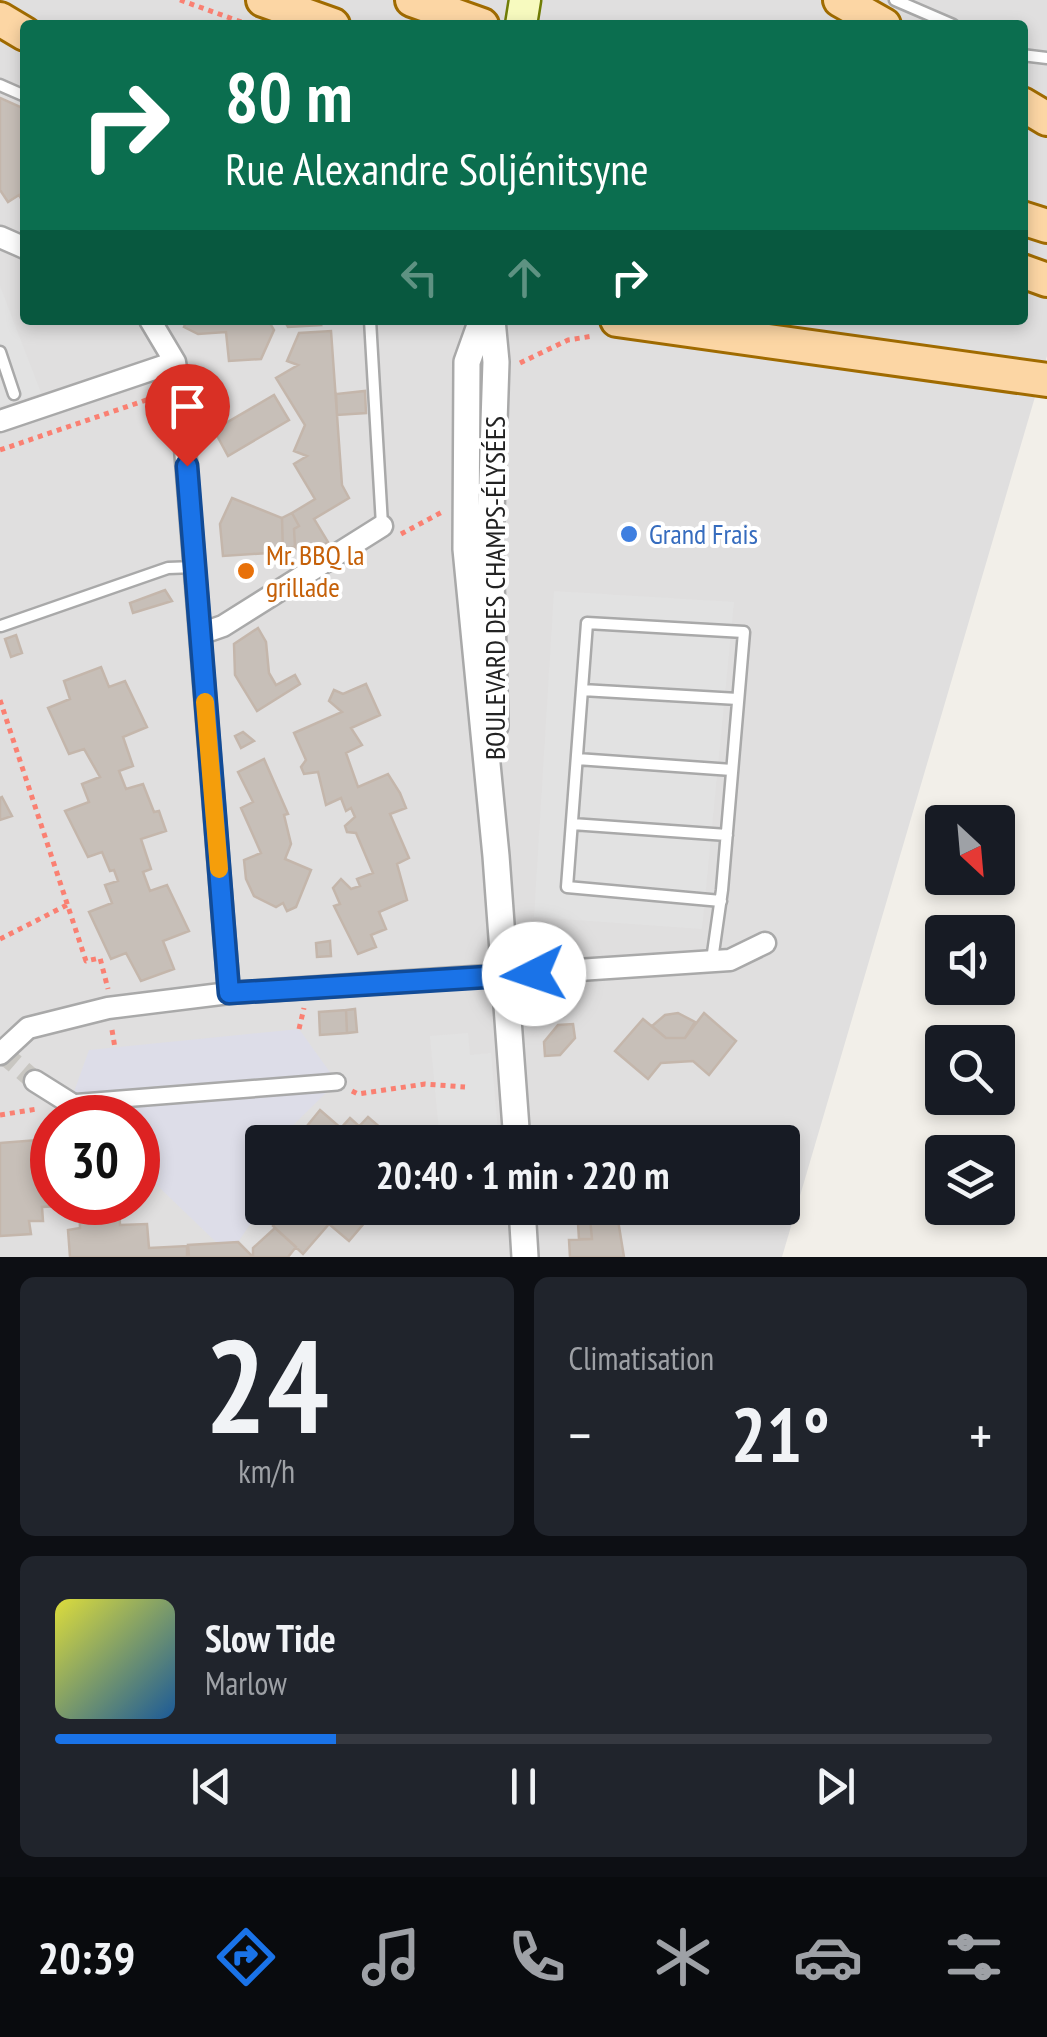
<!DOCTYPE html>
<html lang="fr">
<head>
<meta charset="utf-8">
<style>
	body { margin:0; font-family:"PT Sans Narrow",sans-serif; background:#20242c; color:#f1f3f6; height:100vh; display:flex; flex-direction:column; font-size:38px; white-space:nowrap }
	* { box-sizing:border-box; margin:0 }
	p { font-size:32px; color:#9ea1a6 }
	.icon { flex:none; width:55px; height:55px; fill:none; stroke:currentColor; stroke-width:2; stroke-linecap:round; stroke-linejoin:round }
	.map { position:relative; height:1257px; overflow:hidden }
	.panel { display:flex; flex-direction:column; gap:20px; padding:20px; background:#0d0f14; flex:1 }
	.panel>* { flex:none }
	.top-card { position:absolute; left:20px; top:20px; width:1008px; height:305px; border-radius:10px; box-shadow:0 5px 15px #0003; background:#0b6e4f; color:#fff; overflow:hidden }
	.needle { width:65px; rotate:154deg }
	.tools { position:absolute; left:925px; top:805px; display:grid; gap:20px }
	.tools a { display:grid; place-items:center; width:90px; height:90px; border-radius:10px; background:#171b24; box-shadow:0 5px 15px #0003; font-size:50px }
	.speed { position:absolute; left:30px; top:1095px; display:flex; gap:20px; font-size:50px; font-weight:700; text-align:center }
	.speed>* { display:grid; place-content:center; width:130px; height:130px; border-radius:50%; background:#171b24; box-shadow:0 5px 15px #0003; line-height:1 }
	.speed .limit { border:15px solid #d22; background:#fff; color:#111 }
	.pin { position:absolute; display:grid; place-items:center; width:85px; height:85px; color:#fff; margin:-102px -42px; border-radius:50% 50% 50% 0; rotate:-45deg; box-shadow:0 0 10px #0007 }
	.pin .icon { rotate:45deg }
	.me { position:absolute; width:110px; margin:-55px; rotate:266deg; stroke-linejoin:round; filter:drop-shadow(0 0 8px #0008) }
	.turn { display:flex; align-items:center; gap:35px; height:210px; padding:0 40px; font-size:45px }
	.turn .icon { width:130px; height:130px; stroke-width:2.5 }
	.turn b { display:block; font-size:70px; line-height:85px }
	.lanes { display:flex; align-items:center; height:95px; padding:0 40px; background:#0003; justify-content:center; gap:50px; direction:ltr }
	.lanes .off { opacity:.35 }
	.big { font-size:75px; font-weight:700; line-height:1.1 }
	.panel .card { flex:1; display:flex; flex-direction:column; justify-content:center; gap:15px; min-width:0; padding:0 35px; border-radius:15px; background:#20242c }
	.panel .dial { align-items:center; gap:0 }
	.dial b { font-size:130px; line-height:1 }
	.song { display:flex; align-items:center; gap:30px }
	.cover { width:120px; height:120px; border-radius:15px; background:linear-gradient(135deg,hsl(60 70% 55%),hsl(210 70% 35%)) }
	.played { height:10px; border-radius:5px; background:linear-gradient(90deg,#1a73e8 30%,#363941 30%) }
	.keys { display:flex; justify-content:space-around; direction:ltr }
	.heat { display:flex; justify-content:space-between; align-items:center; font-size:55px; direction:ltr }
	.panel .tiles { flex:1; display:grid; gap:20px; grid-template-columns:1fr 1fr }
	.card:last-child { grid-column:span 2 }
	.trip { position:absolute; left:245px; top:1125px; width:555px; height:100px; border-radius:10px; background:#171b24; box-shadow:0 5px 15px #0003; font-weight:700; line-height:100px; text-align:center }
	.tabs { display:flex; height:160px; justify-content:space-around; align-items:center; background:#090b0e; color:#9ea1a6 }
	.tabs .icon { width:70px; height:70px }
	.tabs .active { color:#1a73e8 }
	.tabs b { font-size:45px; color:#f1f3f6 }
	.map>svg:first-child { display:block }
	.residential { fill:#e0dfdf; fill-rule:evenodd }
	.parking { fill:#e2e2e2 }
	.plaza { fill:#dddde8 }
	.building { fill:#c7bfb8; stroke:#c4b6ab; stroke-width:2.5 }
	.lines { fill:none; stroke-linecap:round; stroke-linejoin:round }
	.minor-tunnel { stroke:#c8c6c1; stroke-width:20; stroke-dasharray:20 10; stroke-linecap:butt }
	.service-casing { stroke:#a9a9a9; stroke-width:15 }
	.pedestrian-casing { stroke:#a9a9a9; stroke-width:20 }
	.minor-casing { stroke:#a9a9a9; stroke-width:25 }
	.tertiary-casing { stroke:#a9a9a9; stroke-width:30 }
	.secondary-casing { stroke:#707d05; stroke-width:35 }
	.primary-casing { stroke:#a06b00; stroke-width:38 }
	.path { stroke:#fa8072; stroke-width:5; stroke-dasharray:5 5; stroke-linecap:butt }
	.service { stroke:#fff; stroke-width:10 }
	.pedestrian { stroke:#fff; stroke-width:15 }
	.minor { stroke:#fff; stroke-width:20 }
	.tertiary { stroke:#fff; stroke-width:25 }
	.secondary { stroke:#f7fabf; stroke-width:30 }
	.primary { stroke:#fcd6a4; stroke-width:32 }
	.route-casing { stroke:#114b97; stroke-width:25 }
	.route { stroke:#1a73e8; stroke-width:18 }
	.slow { stroke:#f59e0b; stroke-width:18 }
	.shop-dot { fill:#3f7fe0; stroke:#fff; stroke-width:4 }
	.food-dot { fill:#e8710a; stroke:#fff; stroke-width:4 }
	.labels { text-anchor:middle; stroke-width:8; stroke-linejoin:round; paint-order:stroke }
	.shop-label { font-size:28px; fill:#366cbe; stroke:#fff; text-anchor:start }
	.food-label { font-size:28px; fill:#c56008; stroke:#fff; text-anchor:start }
	.street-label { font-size:28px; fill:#222; stroke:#fff }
</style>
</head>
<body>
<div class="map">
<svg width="1047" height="1257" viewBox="0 0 1047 1257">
	<rect width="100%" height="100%" fill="#f2efe9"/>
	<path class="residential" d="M0,0h1047v356l-265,901h-782zM25,25h997v295h-997zM52,1118h86v84h-86zM262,1142h520v66h-520z"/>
	<path class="parking" d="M0,286l41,107 -41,13z
		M554,591l180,11 -32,327 -168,-12z
		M468,1033l2,22 21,-2 8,89h-59l-10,-106z"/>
	<path class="plaza" d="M299,1029l38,53 -61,60h-14v65l-24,35 -21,1 -79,-76v-49l-53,-1 -15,-14 19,-53z"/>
	<path class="building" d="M0,98l25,11v96l-6,-10 -11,7 -8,-12z
		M187,320h81l6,10 -13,29 -32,2 -3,-29 -28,2 -14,-7z
		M284,320h35l2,5 -33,2z
		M331,331l11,154 7,13 -35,21 14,23 -25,15 -8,-11 -1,-17 5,-3 -7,-13 23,-14 -21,-35 13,-8 -13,-5 11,-26 -29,-47 22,-13 -11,-4 12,-28z
		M365,391l1,22 -29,2 -1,-21z
		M274,395l15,25 -61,36 -14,-26z
		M232,498l50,20 1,34 -60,4 -3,-32z
		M292,513l7,13 -5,3 1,17 -12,6 -1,-34z
		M165,590l7,11 -39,12 -3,-10z
		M258,628l8,14 3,31 7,12 19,-10 5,9 -43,27 -22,-36 -1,-31z
		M16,635l6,18 -11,4 -6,-18z
		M101,667l8,20 16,-6 22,46 -24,10 10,29 -14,5 7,18 17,-5 11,28 5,-1 7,20 -25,8 10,30 -8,3 7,19 17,-6 22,46 -26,10 11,28 -33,12 -15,-28 -15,6 -22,-47 23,-9 -7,-18 13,-4 -4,-11 -4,1 -8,-19 -14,5 -23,-46 24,-9 -7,-18 18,-7 -16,-28 -15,5 -21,-46 22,-9 -6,-18z
		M366,684l14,31 -29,13 11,17 -16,8 12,34 30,-13 12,19 6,15 -16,6 19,44 -12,6 10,36 -28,12 7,17 -15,6 5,12 -18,7 -24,-48 6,-2 -7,-16 8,-9 10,10 9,-3 -3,-7 16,-6 -17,-40 -9,-1 -2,-6 10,-9 -4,-9 -5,3 -5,-13 -15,7 -8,-33 -14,2 -3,-7 5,-7 -12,-27 48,-21 -13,-11 5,-11 9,4z
		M243,732l11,9 -13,7 -6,-12z
		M264,759l24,55 -4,1 7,29 -6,15 26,11 -15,37 -9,4 -4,-8 -7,4 -22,-11 -8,-17 -2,-19 17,-7 -20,-45 12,-6 -15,-30z
		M2,797l10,19 -12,4v-22z
		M330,941l1,15 -14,1 -1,-14z
		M355,1009l2,23 -10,1 -1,-23z
		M346,1010l1,23 -27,2 -1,-23z
		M678,1013l17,9 -10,16h-19l-14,-12 13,-11z
		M704,1013l32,28 -27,34 -16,-14 -32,2 -13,16 -33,-28 28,-32 23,19h19z
		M573,1024l2,14 -15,17 -15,1 -1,-14 14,-17z
		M320,1110l30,26 18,-19 29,25h-103z
		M350,1118l9,8 -9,10 -9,-8z
		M50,1139l2,63 26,3 -36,2 1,14h-14l2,13 -31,2v-93z
		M79,1202h40l1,23 27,-1 2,24 38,-2v11h-117l-2,-27 12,-2z
		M271,1208h106l-28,33 -20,-17 -26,30 -30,-28 8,-10z
		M577,1208h12l3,31h-13z
		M589,1208h27l8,49h-54l-1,-17 23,-1z
		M644,1208h35l-4,11z
		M275,1228l21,19 -8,10h-35v-9z
		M238,1242l15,15h-64l-1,-12z"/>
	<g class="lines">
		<path class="minor-tunnel" d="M0,1051l35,30"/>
		<g class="service-casing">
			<path id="service" d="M895,0l58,25
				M1022,55l25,3
				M0,85l25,11
				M370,320l12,205
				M0,352l14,42
				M1,626l167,-58 27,-1
				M582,690l156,9
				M577,759l155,11
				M572,824l155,11
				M712,960l10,-70 22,-258 -157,-9 -20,264 154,14
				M537,1142l101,-9 41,5"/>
		</g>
		<g class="pedestrian-casing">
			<path id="pedestrian" d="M70,1103l267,-21"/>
		</g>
		<g class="minor-casing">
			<path id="minor" d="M0,237l25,11
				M150,320l25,42 6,37 48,594
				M0,421l175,-59
				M200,634l23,-8 159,-100
				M0,1054l28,-26 80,-20 121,-15 501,-33 35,-17
				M35,1081l35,22"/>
		</g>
		<g class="tertiary-casing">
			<path id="tertiary" d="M482,320l-15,42 -1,187 30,307 21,286
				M492,320l4,42 -6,181 5,183
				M522,1208l3,49"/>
		</g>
		<g class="secondary-casing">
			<path id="secondary" d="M521,25l4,-25"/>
		</g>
		<g class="primary-casing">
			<path id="primary" d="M263,0l70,25
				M412,0l70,25
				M840,0l44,25
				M0,19l25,15
				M1022,104l25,15
				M1022,218l25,8
				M1022,271l25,9
				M617,320l430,60"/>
		</g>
		<path class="path" d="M180,0l67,24
			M520,363l48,-23 25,-4
			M0,450l161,-55
			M401,534l43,-23
			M0,700l86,261 14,-3 8,31
			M0,939l67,-34
			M299,1029l5,-21
			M112,1030l3,18
			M352,1091l6,3 67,-10 40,3
			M0,1115l37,-6"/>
		<use href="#service" class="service"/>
		<use href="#pedestrian" class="pedestrian"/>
		<use href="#minor" class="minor"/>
		<use href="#tertiary" class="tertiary"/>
		<use href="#secondary" class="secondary"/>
		<use href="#primary" class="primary"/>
	</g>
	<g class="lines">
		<g class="route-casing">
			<path id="route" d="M187,466l42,527 305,-19"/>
		</g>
		<use href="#route" class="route"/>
		<path class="slow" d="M205,702l14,167"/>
	</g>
	<circle class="shop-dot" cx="629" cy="534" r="10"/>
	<circle class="food-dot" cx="246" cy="571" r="10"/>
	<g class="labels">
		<g class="shop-label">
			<text x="649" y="544">Grand Frais</text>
		</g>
		<g class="food-label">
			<text x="266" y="565">Mr. BBQ la<tspan x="266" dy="32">grillade</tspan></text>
		</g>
		<g class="street-label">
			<text transform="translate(495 588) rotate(-90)" y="10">BOULEVARD DES CHAMPS-ÉLYSÉES</text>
		</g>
	</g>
</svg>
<div class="tools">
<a><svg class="needle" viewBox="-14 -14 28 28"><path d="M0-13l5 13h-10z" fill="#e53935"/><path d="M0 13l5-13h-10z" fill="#9ea1a6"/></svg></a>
<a><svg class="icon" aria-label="sound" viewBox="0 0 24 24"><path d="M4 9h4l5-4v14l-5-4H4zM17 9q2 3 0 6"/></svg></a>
<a><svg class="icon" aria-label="search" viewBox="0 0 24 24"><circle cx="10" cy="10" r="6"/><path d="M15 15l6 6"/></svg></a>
<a><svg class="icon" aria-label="layers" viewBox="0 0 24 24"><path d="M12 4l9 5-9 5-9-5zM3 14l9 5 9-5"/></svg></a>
</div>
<div class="speed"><div class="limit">30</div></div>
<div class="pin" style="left:187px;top:466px;background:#d93025"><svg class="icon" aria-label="arrive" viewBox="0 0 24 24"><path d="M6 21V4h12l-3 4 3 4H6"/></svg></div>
<svg class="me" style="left:534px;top:974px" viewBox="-20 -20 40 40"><circle r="19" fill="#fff"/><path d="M0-13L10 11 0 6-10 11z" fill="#1a73e8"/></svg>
<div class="trip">20:40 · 1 min · 220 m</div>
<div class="top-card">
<div class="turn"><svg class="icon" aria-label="right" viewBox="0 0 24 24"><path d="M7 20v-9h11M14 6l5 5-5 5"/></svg><div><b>80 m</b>Rue Alexandre Soljénitsyne</div></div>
<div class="lanes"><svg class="icon off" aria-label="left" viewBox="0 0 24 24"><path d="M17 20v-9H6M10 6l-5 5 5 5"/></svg><svg class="icon off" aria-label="ahead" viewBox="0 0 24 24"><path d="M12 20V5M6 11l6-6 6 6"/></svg><svg class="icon" aria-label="right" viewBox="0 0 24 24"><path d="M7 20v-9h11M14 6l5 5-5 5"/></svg></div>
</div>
</div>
<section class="panel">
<div class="tiles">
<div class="card dial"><b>24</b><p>km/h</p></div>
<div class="card"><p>Climatisation</p>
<div class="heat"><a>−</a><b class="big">21°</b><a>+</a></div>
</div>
<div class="card">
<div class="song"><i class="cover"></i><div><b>Slow Tide</b><p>Marlow</p></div></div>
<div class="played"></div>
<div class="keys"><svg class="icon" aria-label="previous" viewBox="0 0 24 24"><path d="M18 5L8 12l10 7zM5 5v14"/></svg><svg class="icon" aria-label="pause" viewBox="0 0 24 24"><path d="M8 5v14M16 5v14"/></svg><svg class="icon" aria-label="next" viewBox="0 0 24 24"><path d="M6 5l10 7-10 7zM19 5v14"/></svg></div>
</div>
</div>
</section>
<nav class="tabs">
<b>20:39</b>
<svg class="icon active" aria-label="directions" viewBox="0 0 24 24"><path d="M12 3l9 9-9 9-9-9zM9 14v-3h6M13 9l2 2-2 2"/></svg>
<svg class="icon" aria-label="music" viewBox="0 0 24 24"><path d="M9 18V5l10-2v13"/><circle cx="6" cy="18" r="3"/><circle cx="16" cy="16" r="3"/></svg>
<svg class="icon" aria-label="phone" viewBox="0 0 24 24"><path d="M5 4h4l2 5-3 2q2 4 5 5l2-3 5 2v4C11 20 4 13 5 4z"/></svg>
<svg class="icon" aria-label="climate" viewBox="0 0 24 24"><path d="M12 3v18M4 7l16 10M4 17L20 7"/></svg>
<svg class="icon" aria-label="car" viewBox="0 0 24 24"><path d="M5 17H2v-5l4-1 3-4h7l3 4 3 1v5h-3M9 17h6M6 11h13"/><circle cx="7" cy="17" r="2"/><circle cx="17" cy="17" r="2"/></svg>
<svg class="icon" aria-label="filters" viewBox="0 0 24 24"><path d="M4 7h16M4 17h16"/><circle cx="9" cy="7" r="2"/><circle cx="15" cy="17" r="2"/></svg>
</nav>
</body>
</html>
